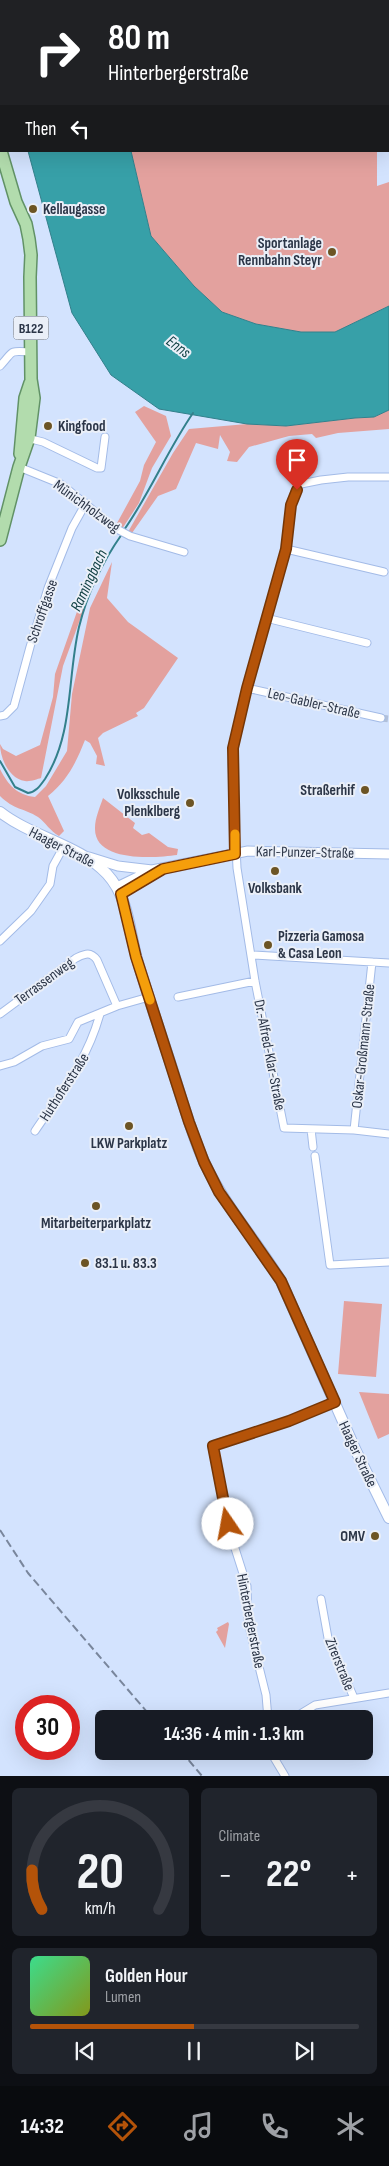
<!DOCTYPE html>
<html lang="en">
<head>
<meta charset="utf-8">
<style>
	body { margin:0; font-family:"Sofia Sans Condensed",sans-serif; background:#20242c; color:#f1f3f6; height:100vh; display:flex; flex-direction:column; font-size:19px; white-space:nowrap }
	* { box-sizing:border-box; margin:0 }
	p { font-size:16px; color:#9ea1a6 }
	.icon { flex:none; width:28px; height:28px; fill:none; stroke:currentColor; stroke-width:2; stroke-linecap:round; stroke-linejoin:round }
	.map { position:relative; height:1776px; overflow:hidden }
	.sheet { display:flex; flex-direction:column; gap:12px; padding:12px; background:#0d0f14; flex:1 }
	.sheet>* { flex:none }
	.hud { position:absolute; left:0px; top:0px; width:390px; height:152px; box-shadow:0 5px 20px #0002; background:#202124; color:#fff; overflow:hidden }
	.speed { position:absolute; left:15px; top:1695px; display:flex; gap:10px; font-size:25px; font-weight:700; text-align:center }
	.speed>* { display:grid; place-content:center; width:65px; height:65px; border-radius:50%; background:#171b24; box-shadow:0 5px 20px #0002; line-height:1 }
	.speed .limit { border:8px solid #d22; background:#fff; color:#111 }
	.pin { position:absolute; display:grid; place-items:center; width:42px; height:42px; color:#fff; margin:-51px -21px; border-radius:50% 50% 50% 0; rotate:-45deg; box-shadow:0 0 5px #0007 }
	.pin .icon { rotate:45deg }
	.me { position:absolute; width:55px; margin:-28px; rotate:348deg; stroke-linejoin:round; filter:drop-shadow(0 0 4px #0008) }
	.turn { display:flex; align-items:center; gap:18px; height:105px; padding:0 25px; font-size:22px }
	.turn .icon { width:65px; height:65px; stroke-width:2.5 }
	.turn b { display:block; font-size:35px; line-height:42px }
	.then { display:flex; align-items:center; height:48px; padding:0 25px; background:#0003; gap:10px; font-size:19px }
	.big { font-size:38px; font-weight:700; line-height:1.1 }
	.sheet .widget { flex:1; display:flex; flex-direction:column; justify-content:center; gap:8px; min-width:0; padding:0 18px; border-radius:8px; background:#20242c }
	.sheet .dial { align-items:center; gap:0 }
	.dial svg { height:130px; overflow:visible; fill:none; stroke:#363941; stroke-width:7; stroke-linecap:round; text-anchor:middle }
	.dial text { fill:#f1f3f6; stroke:none }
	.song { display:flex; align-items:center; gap:15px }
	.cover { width:60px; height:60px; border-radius:8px; background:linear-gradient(135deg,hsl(150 70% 55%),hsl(70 70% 35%)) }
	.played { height:5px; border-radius:2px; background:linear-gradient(90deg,#b45309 50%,#363941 50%) }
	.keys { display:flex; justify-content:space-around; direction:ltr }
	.heat { display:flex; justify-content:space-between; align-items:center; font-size:28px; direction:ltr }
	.sheet .tiles { flex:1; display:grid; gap:12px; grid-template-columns:1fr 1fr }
	.widget:last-child { grid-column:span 2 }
	.trip { position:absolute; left:95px; top:1710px; width:278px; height:50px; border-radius:8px; background:#171b24; box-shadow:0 5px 20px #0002; font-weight:700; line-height:50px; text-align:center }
	.dock { display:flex; height:80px; justify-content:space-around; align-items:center; background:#090b0e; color:#9ea1a6 }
	.dock .icon { width:35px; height:35px }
	.dock .on { color:#b45309 }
	.dock b { font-size:22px; color:#f1f3f6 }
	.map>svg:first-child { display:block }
	.green { fill:#e3a19e }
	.water { fill:#37a0a8; stroke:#33808b }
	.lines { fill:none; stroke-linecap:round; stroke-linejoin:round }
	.stream { stroke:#33808b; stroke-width:2 }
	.minor-tunnel { stroke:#b1c0d9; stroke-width:7; stroke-dasharray:7 3.5; stroke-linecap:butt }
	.minor-casing { stroke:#a3bbe7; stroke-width:9 }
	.tertiary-casing { stroke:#a3bbe7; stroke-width:11 }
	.secondary-casing { stroke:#a3bbe7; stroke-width:12 }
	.primary-casing { stroke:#619266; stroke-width:14 }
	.minor { stroke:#fff; stroke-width:7 }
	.tertiary { stroke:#fff; stroke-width:9 }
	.secondary { stroke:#fff; stroke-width:10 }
	.primary { stroke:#b2dcad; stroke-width:11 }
	.rail { stroke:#79869c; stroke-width:2; stroke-dasharray:8 4; stroke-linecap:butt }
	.route-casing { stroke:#753606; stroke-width:12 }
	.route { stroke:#b45309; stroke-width:9 }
	.slow { stroke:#f59e0b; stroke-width:9 }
	.poi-dot { fill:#6c5424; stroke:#eaeff8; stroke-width:2 }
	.labels { text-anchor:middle; stroke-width:4; stroke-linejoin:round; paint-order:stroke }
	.shield { fill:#eaeff8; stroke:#646d7c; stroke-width:1 }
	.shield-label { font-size:14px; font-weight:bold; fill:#2b3547 }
	.poi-label { font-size:15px; font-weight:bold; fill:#2b3547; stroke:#eaeff8; text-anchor:start }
	.street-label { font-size:15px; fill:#2b3547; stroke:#eaeff8 }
	.water-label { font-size:16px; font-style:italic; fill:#124144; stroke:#eaeff8 }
</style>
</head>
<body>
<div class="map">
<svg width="389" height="1776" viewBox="0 0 389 1776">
	<rect width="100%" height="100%" fill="#d3e3fe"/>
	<path class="green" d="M261,0h114v1h-114z
		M131,151h246v35l12,-4v124l-54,26h-34l-45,-8 -34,-12 -28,-26 -43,-50z
		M144,406l22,10 5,20 -19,32 -13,35 -17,26 -6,-4 24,-44 4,-16 12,-23 -21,-30z
		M389,410v19l-51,4 -22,5 -4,-4 -23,2 -40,11 -12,15 -10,-1 3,-9 -10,-17 -2,14 -22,-6 -20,46 -18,7 -26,37 -4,-1 45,-79 16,-24 58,-5 40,2 68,-8 19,-1z
		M112,562l-5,36 21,24 50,36 -34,50 -8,5 2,3 -35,17 -5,5 7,28 -9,-2 1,-8 -7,-13 -5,-3c-9,23 -18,41 -37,56l16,35 -5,5c-9,-5 -13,-13 -21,-19 -14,-9 -24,-7 -38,-21v-27c8,16 17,26 35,28l11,-11 21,-35 5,-57 18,-86z
		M99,568l-36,98 -22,112c-4,1 -11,4 -16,3 -16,-2 -25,-23 -25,-37l3,5 13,7 24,-11 13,-48 2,-23 37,-105z
		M103,798l32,25 -2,5 9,7 7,-2 19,14 10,2 -1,6c-22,3 -83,8 -82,-27 0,-10 5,-21 8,-30z
		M344,1301l38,3 -6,73 -38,-3z
		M359,1392l30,2v40l-11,5z
		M228,1622l1,2 -4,24 -9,-16 2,-2 -1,-2z"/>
	<path class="water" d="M42,0h102l-102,1z
		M28,151h103l20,85 43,50 28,26 34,12 45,8h34l54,-26v104l-15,7 -19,1 -69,8 -39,-2 -88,-15 -48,-34 -39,-62z"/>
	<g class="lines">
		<path class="stream" d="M124,530c26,-37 43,-79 69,-117
			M0,761l15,26 13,6c8,-1 12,-7 17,-14 29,-45 22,-101 34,-152 8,-32 24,-66 43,-93"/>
		<path class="minor-tunnel" d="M381,718l8,1"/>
		<g class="minor-casing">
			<path id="minor" d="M258,0v1
				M382,0v1
				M389,103v1
				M0,366c15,-16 7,-15 31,-14
				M27,438l16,4 54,26h4l4,-31
				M19,467l42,17 54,44 15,8 54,16
				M389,477h-41l-27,3 -20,4 -6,7 -4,14 -5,44 -39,139 -14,60 -1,16 5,104 18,113 29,147 70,2 35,4
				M286,549l98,23
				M266,618l101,25
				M247,688l134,30
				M0,716l5,-1 9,-9 16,-59 18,-59 24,-60 14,-25
				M0,941l31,-30 19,-27 3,-18 11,-20
				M252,955l137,8
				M178,997l77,-16
				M0,1014l76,-56c9,-4 14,-7 21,2l20,46
				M0,1066l14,-4 28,-16 27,-7 9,-17 39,-16 32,-9
				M311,1129l2,18
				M354,1130l18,-168
				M35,1131c27,-40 52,-70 65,-117
				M315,1156l15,109 59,-3
				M321,1599l7,39 26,60
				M268,1719l-2,-24 -18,-73 -1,-36 -15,-47 -20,-92 2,-3 75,-23 46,-19
				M292,1719l23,-14 74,-12
				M270,1751l15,25"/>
		</g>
		<g class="tertiary-casing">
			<path id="tertiary" d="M89,857l29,9 34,4 96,-19 141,3
				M117,887l33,-16
				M121,894l41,-24"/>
		</g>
		<g class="secondary-casing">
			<path id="secondary" d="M0,812c32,25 80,33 107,62 22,24 22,56 30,85 11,38 24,75 36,112 8,26 16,53 26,79 21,52 54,85 82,131l75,170 33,67"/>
		</g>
		<g class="primary-casing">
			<path id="primary" d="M20,454l5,-56 5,-15
				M0,540l19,-73 10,-29 5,-40 -3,-19 -1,-102 1,-22 -2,-16 -3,-15 -10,-22 -15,-51"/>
		</g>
		<use href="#minor" class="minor"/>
		<use href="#tertiary" class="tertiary"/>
		<use href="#secondary" class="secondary"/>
		<use href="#primary" class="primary"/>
		<path class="rail" d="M0,1530l28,43 125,146
			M181,1751l21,25"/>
	</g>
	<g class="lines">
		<g class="route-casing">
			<path id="route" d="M228,1524l-15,-78 76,-25 46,-19 -54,-121 -62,-89 -15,-30 -15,-40 -53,-165 -15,-63 42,-25 72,-15 -2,-106 14,-60 39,-139 5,-44 6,-15"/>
		</g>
		<use href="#route" class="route"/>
		<path class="slow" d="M150,1000l-14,-43 -15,-63 42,-25 72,-15v-20"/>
	</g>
	<g class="poi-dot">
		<circle cx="33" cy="209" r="5"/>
		<circle cx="332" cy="252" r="5"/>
		<circle cx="48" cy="426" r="5"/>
		<circle cx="365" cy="790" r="5"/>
		<circle cx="190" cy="803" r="5"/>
		<circle cx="275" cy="871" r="5"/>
		<circle cx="268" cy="945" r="5"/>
		<circle cx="129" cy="1126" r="5"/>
		<circle cx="96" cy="1206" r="5"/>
		<circle cx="85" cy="1263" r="5"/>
		<circle cx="375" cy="1536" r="5"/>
	</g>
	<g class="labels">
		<rect class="shield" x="13.5" y="316.5" width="35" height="23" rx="4"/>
		<g class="shield-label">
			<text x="31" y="333">B122</text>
		</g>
		<g class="poi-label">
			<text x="43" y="214">Kellaugasse</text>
			<text x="322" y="248" text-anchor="end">Sportanlage<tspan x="322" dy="17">Rennbahn Steyr</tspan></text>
			<text x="58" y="431">Kingfood</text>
			<text x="355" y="795" text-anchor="end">Straßerhif</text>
			<text x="180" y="799" text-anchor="end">Volksschule<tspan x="180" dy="17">Plenklberg</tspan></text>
			<text x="275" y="893" text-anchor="middle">Volksbank</text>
			<text x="278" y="941">Pizzeria Gamosa<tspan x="278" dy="17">&amp; Casa Leon</tspan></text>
			<text x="129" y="1148" text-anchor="middle">LKW Parkplatz</text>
			<text x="96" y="1228" text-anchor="middle">Mitarbeiterparkplatz</text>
			<text x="95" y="1268">83.1 u. 83.3</text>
			<text x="365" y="1541" text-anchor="end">OMV</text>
		</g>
		<g class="street-label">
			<text transform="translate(87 506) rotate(36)" y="5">Münichholzweg</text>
			<text transform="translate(42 611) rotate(-71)" y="5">Schroffgasse</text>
			<text transform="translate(314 703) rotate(13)" y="5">Leo-Gabler-Straße</text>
			<text transform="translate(62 847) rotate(27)" y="5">Haager Straße</text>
			<text transform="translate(305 852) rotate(1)" y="5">Karl-Punzer-Straße</text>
			<text transform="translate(44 981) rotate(-36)" y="5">Terrassenweg</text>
			<text transform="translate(363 1046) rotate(-84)" y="5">Oskar-Großmann-Straße</text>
			<text transform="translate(270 1055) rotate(79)" y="5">Dr.-Alfred-Klar-Straße</text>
			<text transform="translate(64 1087) rotate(-57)" y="5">Huthoferstraße</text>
			<text transform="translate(358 1454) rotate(65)" y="5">Haager Straße</text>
			<text transform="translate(251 1621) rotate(79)" y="5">Hinterbergerstraße</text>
			<text transform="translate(340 1664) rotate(68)" y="5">Zirerstraße</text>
		</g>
		<g class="water-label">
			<text transform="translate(179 346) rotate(37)" y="6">Enns</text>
			<text transform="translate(88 580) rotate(-65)" y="6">Ramingbach</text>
		</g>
	</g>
</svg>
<div class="speed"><div class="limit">30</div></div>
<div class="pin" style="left:297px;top:490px;background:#d93025"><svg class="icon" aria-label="arrive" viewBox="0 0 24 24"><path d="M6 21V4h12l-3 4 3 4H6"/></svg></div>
<svg class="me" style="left:228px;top:1524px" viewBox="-20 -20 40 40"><circle r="19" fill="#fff"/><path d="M0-13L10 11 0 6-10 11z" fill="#b45309"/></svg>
<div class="trip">14:36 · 4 min · 1.3 km</div>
<div class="hud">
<div class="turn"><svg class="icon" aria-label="right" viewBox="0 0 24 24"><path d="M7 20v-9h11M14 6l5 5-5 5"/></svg><div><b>80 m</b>Hinterbergerstraße</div></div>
<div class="then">Then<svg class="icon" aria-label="left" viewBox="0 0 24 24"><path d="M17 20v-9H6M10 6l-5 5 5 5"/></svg></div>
</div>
</div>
<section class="sheet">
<div class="tiles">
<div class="widget dial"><svg viewBox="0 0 100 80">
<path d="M14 69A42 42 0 1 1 86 69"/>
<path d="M14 69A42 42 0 0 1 8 45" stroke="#b45309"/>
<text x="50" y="56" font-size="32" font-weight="700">20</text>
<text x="50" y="72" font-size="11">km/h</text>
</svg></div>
<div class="widget"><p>Climate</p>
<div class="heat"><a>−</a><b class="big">22°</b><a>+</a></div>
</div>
<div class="widget">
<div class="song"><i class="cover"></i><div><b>Golden Hour</b><p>Lumen</p></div></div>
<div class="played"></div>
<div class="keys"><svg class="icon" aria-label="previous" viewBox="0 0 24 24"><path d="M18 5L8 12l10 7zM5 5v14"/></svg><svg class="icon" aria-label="pause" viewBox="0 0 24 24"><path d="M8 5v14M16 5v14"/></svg><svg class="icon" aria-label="next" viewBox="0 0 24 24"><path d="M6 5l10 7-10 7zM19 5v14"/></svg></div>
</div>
</div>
</section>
<nav class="dock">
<b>14:32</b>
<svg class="icon on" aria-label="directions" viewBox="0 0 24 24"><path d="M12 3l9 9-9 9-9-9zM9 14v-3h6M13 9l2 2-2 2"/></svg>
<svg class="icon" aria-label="music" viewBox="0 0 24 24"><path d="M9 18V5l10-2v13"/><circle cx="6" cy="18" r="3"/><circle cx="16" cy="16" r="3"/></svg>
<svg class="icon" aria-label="phone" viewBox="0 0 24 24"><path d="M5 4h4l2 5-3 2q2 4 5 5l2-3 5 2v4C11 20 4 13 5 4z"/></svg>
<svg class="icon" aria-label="climate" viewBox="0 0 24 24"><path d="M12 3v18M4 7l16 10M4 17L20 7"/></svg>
</nav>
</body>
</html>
